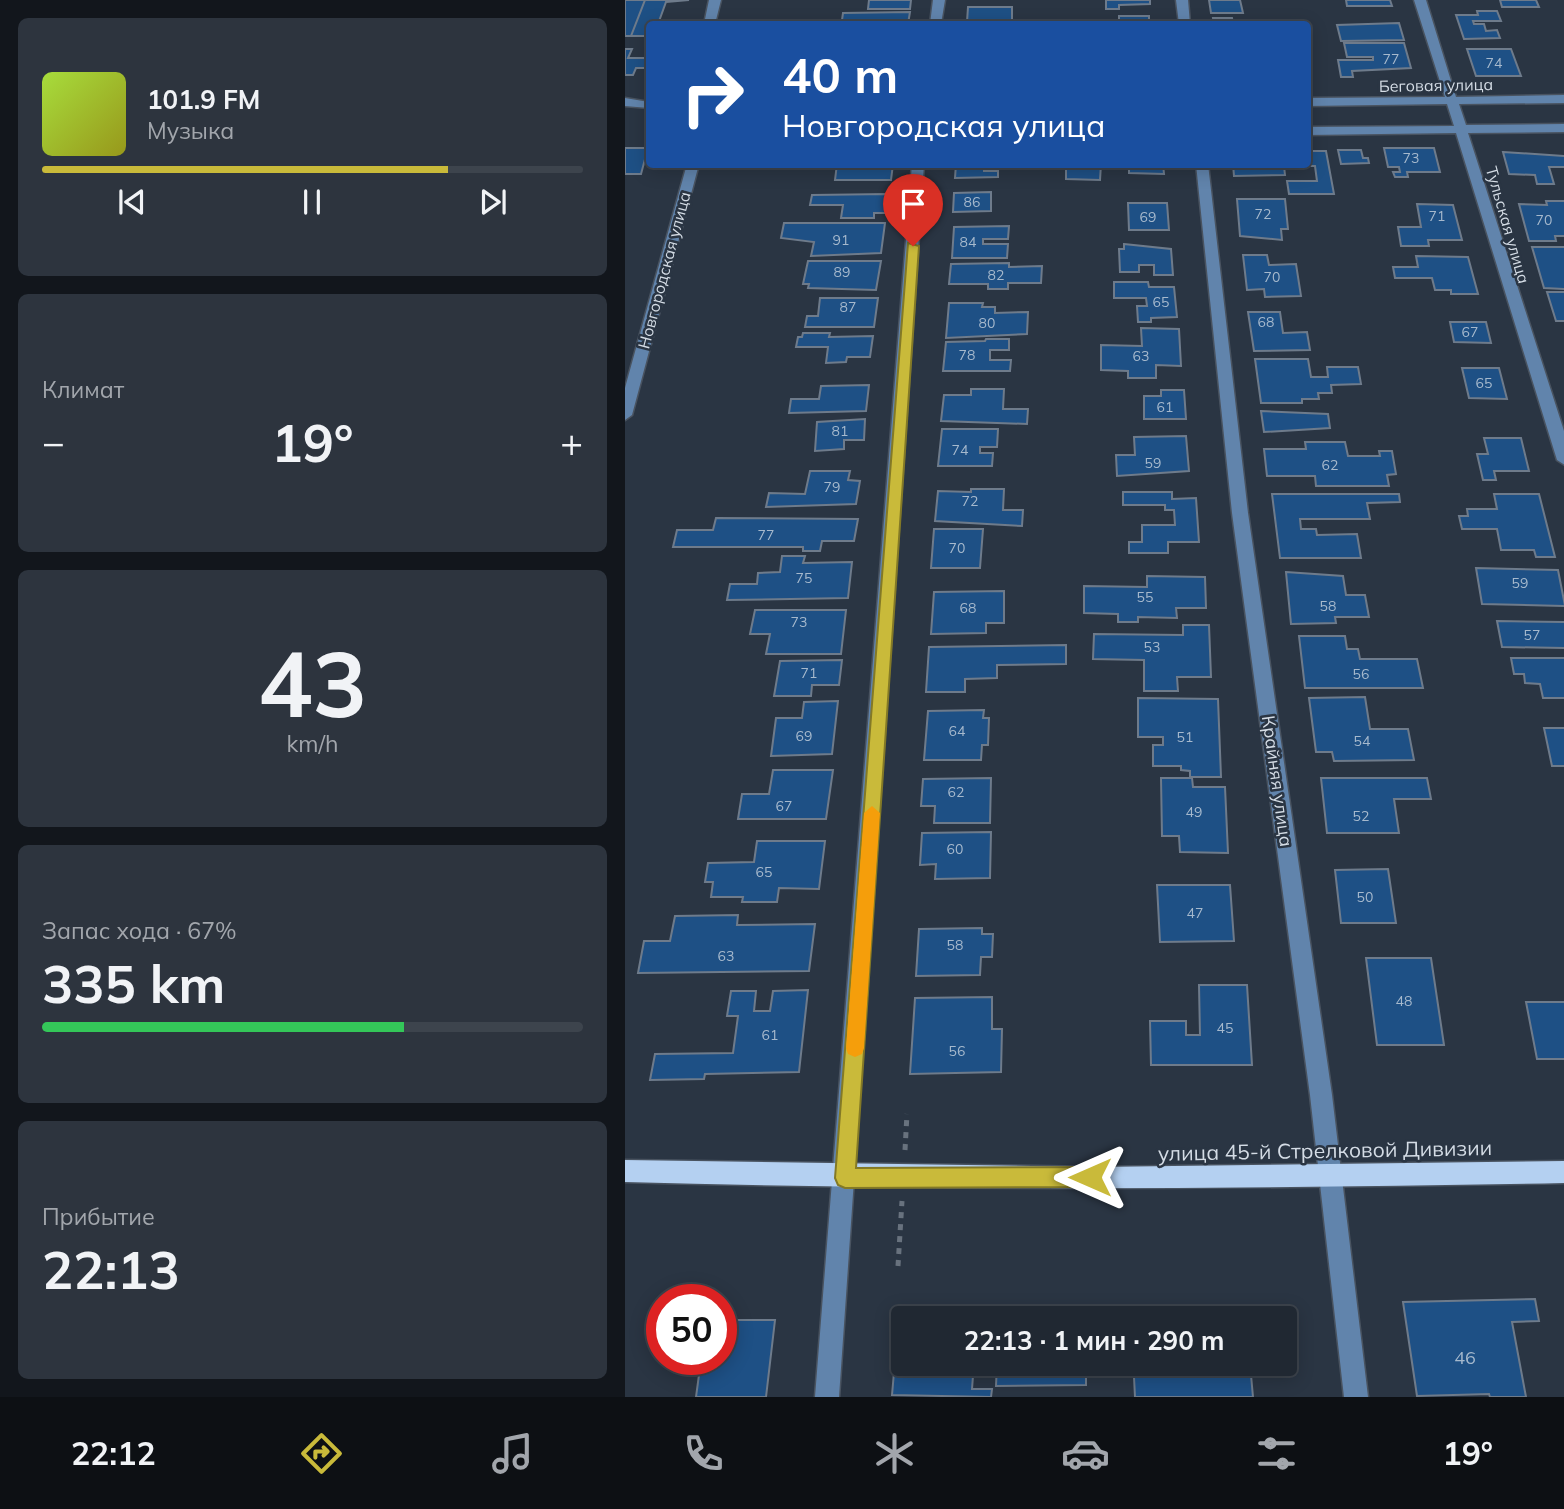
<!DOCTYPE html>
<html lang="ru">
<head>
<meta charset="utf-8">
<style>
	body { margin:0; font-family:Mulish,sans-serif; background:#2d343e; color:#f1f3f6; height:100vh; display:flex; flex-direction:column; font-size:26px; white-space:nowrap }
	* { box-sizing:border-box; margin:0 }
	p { font-size:23px; color:#a2a6ac }
	.icon { flex:none; width:38px; height:38px; fill:none; stroke:currentColor; stroke-width:2; stroke-linecap:round; stroke-linejoin:round }
	.map { position:relative; flex:1; overflow:hidden }
	.side { display:flex; flex-direction:column; gap:18px; padding:18px; background:#12161c; width:625px }
	.side>* { flex:none }
	.guide { position:absolute; left:21px; top:21px; width:665px; height:147px; border-radius:7px; box-shadow:0 4px 18px #0003,0 0 0 2px #3d444d; background:#1a4fa0; color:#fff; overflow:hidden }
	.speed { position:absolute; left:21px; top:1284px; display:flex; gap:14px; font-size:35px; font-weight:700; text-align:center }
	.speed>* { display:grid; place-content:center; width:91px; height:91px; border-radius:50%; background:#202832; box-shadow:0 4px 18px #0003,0 0 0 2px #3d444d; line-height:1 }
	.speed .limit { border:10px solid #d22; background:#fff; color:#111 }
	.pin { position:absolute; display:grid; place-items:center; width:60px; height:60px; color:#fff; margin:-72px -30px; border-radius:50% 50% 50% 0; rotate:-45deg; box-shadow:0 0 7px #0007 }
	.pin .icon { rotate:45deg }
	.me { position:absolute; width:77px; margin:-38px; rotate:270deg; stroke-linejoin:round; filter:drop-shadow(0 0 5px #0008) }
	.turn { display:flex; align-items:center; gap:24px; height:147px; padding:0 21px; font-size:32px }
	.turn .icon { width:91px; height:91px; stroke-width:2.5 }
	.turn b { display:block; font-size:49px; line-height:60px }
	.big { font-size:52px; font-weight:700; line-height:1.1 }
	.side .widget { flex:1; display:flex; flex-direction:column; justify-content:center; gap:10px; min-width:0; padding:0 24px; border-radius:10px; background:#2d343e }
	.side .dial { align-items:center; gap:0 }
	.dial b { font-size:91px; line-height:1 }
	.song { display:flex; align-items:center; gap:21px }
	.cover { width:84px; height:84px; border-radius:10px; background:linear-gradient(135deg,hsl(80 70% 55%),hsl(60 70% 35%)) }
	.played { height:7px; border-radius:4px; background:linear-gradient(90deg,#c9ba3a 75%,#3d444d 75%) }
	.keys { display:flex; justify-content:space-around; direction:ltr }
	.heat { display:flex; justify-content:space-between; align-items:center; font-size:38px; direction:ltr }
	.charge { height:10px; border-radius:5px; background:linear-gradient(90deg,#34c759 67%,#3d444d 0) }
	.trip { position:absolute; left:266px; top:1306px; width:406px; height:70px; border-radius:7px; background:#202832; box-shadow:0 4px 18px #0003,0 0 0 2px #3d444d; font-weight:700; line-height:70px; text-align:center }
	.tab-bar { display:flex; height:112px; justify-content:space-around; align-items:center; background:#0d1014; color:#a2a6ac }
	.tab-bar .icon { width:49px; height:49px }
	.tab-bar .current { color:#c9ba3a }
	.tab-bar b { font-size:32px; color:#f1f3f6 }
	main { display:flex; flex:1; min-height:0 }
	.map>svg:first-child { display:block }
	.building { fill:#1e5085; stroke:#6e7b8b; stroke-width:2 }
	.lines { fill:none; stroke-linecap:round; stroke-linejoin:round }
	.minor-casing { stroke:#495360; stroke-width:3 }
	.major-casing { stroke:#495360; stroke-width:3 }
	.path { stroke:#68727e; stroke-width:5; stroke-dasharray:6 6; stroke-linecap:butt }
	.minor { fill:#6184ac; fill-rule:evenodd }
	.major { fill:#b4d0f1; fill-rule:evenodd }
	.route { fill:#c9ba3a; stroke:#837926; stroke-width:2 }
	.slow { fill:#f59e0b }
	.labels { text-anchor:middle; stroke-width:5; stroke-linejoin:round; paint-order:stroke }
	.number-label { font-size:14px; fill:#a6b9cd }
	.far-street-label { font-size:16px; fill:#d4dce5; stroke:#2a3543 }
	.street-label { font-size:18px; fill:#d4dce5; stroke:#2a3543 }
	.near-number-label { font-size:18px; fill:#a6b9cd }
	.near-street-label { font-size:21px; fill:#d4dce5; stroke:#2a3543 }
</style>
</head>
<body>
<main>
<section class="side">
<div class="widget">
<div class="song"><i class="cover"></i><div><b>101.9 FM</b><p>Музыка</p></div></div>
<div class="played"></div>
<div class="keys"><svg class="icon" aria-label="previous" viewBox="0 0 24 24"><path d="M18 5L8 12l10 7zM5 5v14"/></svg><svg class="icon" aria-label="pause" viewBox="0 0 24 24"><path d="M8 5v14M16 5v14"/></svg><svg class="icon" aria-label="next" viewBox="0 0 24 24"><path d="M6 5l10 7-10 7zM19 5v14"/></svg></div>
</div>
<div class="widget"><p>Климат</p>
<div class="heat"><a>−</a><b class="big">19°</b><a>+</a></div>
</div>
<div class="widget dial"><b>43</b><p>km/h</p></div>
<div class="widget"><p>Запас хода · 67%</p><b class="big">335 km</b><div class="charge"></div></div>
<div class="widget"><p>Прибытие</p><b class="big">22:13</b></div>
</section>
<div class="map">
<svg width="940" height="1397" viewBox="0 0 940 1397">
	<rect width="100%" height="100%" fill="#2a3543"/>
	<path class="building" d="M0,0h20l-14,36h-6z
		M20,0h44l-23,2 -8,22h-9v12h-18z
		M244,0h42l-1,9h-42z
		M481,0h44v4l-31,1v4h-13z
		M584,0h31l3,13h-32z
		M721,0h44l2,6h-45z
		M875,0h36l3,7h-37z
		M343,7h44v14l-45,1z
		M852,11h20l4,10h-28l1,3h10l2,7 11,-1 3,8 -36,1 -8,-24h22z
		M285,12l-2,12h-58v-4h-8l1,-7z
		M494,16h30v6l-34,2 4,-1z
		M588,18h19l1,6h-19z
		M774,23l5,17 -63,1 -4,-16z
		M719,43h60l7,25 -59,3 1,6h-12l-3,-17h35v-3h-26z
		M0,49h7l-4,9h21v10h-13l-3,7h-8z
		M842,49h44l10,27h-45z
		M0,148h23l-7,26h-16z
		M759,148h50l6,24h-33l1,5h-13l-2,-5h7l-1,-5h-11z
		M713,150h23l2,8h5l1,5 -28,1z
		M682,151h19l8,43h-45l-2,-13h30l-2,-15h-31l1,9 -51,1 -1,-12h74z
		M878,152l62,4v11h-16l5,17h-17l-2,-9 -26,-1z
		M212,164h56l-2,16h-56z
		M331,164h28v7h14v6l-43,1z
		M441,164h35l-1,16 -34,-1z
		M538,164l1,10 -35,-1v-8z
		M366,192v19l-38,1 1,-19z
		M263,194l-2,19h-12v5h-33l2,-13h-33l2,-10z
		M612,199h48l3,30h-7l1,11 -42,-4z
		M921,201h19v35h-10l1,5h-27l-10,-37 28,1z
		M503,203h39l2,27h-40z
		M792,204l36,1 9,35h-34l1,6h-28l-3,-19h23z
		M159,223h101l-4,30 -70,3 3,-14 -33,-4z
		M384,226l-1,13h-25v5h25l-1,14h-55l2,-31z
		M499,244l47,5 2,26h-19v-10h-15v7h-19l-1,-23h5z
		M907,247h33v42l-21,-1z
		M618,255h24l2,10 27,-1 5,32 -36,1 -1,-8 -17,1z
		M791,256l52,1 10,37h-27v-4h-16l-3,-12h-37l-2,-11h25z
		M183,261h73l-5,29 -68,-2 1,-4h-6z
		M384,263v4l33,-1 -1,17h-33v6h-20v-5h-39l2,-20z
		M489,282h34l1,5h25l3,30 -26,1v4h-13l-1,-16h10l-1,-8h-32z
		M922,292h18v29h-9z
		M195,298h58l-4,29h-69l2,-11h11z
		M324,303h34l-1,4h13v6l33,-1 -1,22 -81,4z
		M623,312h32l3,21 24,-1 3,18 -56,1z
		M825,322h36l5,21 -37,-1z
		M516,328l38,1 2,37 -25,-1v13h-28v-7l-27,-1v-25l41,1z
		M178,333h27l-1,4 44,-1 -3,21h-23l-1,5 -20,1 2,-16h-32l2,-10h4z
		M361,339h23v11h-19v10h21l-1,11h-67l3,-29 39,-1z
		M630,359h53l3,18h17l-1,-10h31l3,17 -30,1 1,8h-14l1,6h-17v4h-41z
		M837,368h37l8,31 -38,-1z
		M244,385l-3,26 -77,2 2,-14h28l2,-13z
		M346,389h33l-1,20h25l-1,15 -86,-3 3,-26h27z
		M536,390h23l2,29h-42v-23h17z
		M636,411l67,3 2,14 -66,4z
		M240,419l-1,21h-20v9l-29,2 2,-29z
		M317,429h56l-1,18h-17v6h13l-1,13h-54z
		M561,436l3,35 -72,5 -1,-21h19l-1,-18z
		M859,438h37l8,33h-35l2,9h-13l-6,-26h11z
		M680,442h40l3,14h32l-1,-5h13l4,23 -9,1 2,11h-73l-1,-10h-48l-3,-27h42z
		M185,471h40l-2,9 12,1 -4,23 -90,3 3,-14 36,1z
		M346,489h33l-1,21h20l-1,16 -87,-5 3,-30 33,1z
		M498,492h49v7l24,-1 3,44h-31v11h-39v-11h13v-17h33l-1,-15h-9v-5h-42z
		M647,494h127l1,8 -33,1 3,16h-70l1,10h15l1,6 40,-1 4,24h-81z
		M869,494h45l16,63h-19l-2,-7h-33l-4,-21h-35l-3,-13h9l-1,-7h30z
		M91,518l142,1 -4,22h-32l-2,10h-17v-4h-130l4,-17h36z
		M309,529h49l-3,39h-49z
		M157,556h23l-2,7 49,-1 -4,36 -121,2 3,-16h27l1,-11 22,-1z
		M851,568l82,2 7,36 -83,-2z
		M661,572l57,4 3,19h19l4,22h-34l1,6 -45,1z
		M522,576l58,1 1,31h-30l1,10 -39,-1v5h-20v-8l-34,-1v-27l63,1z
		M379,591v32h-18v10l-55,1 3,-42z
		M130,610h91l-5,44h-75l4,-20h-20z
		M872,621l68,1v26l-63,-1z
		M558,625h26l2,52h-34l1,14h-34v-31l-51,-1 1,-25 89,1z
		M674,636h46l2,13h11l2,10h57l6,29h-118z
		M441,645v19l-69,1v13l-32,1v13h-39l3,-45z
		M886,658h54v40h-22l-3,-14 -15,-1 -1,-9h-10z
		M217,660l-3,25h-27l-1,11h-37l6,-35z
		M740,697l5,32h38l6,31 -80,1 -2,-9h-16l-7,-54z
		M513,698l80,1 3,78h-31v-6l-9,-1v-4h-28v-21h10v-8h-25z
		M213,701l-6,53 -61,2 5,-38h26l2,-16z
		M359,710l-1,8h6l-1,27h-6l-1,15h-57l4,-49z
		M919,728h21v38h-13z
		M148,770h60l-7,49h-88l4,-25h27z
		M366,778l-1,45h-56l1,-17h-14l2,-27z
		M536,778h31l1,9h32l3,66 -48,-1 -1,-16h-17z
		M696,778h106l4,21h-37l5,34h-72z
		M366,832l-1,46 -55,1 1,-15 -16,1 2,-32z
		M132,841h68l-6,48 -40,-1 -2,14h-35l1,-5h-32l2,-15h-8l3,-19 46,-1z
		M763,869l8,54h-55l-6,-53z
		M532,885h73l4,56 -74,1z
		M113,915l-1,10 78,-1 -6,47 -171,2 6,-32h26l5,-25z
		M357,928v6h11l-1,23h-11l-1,18 -64,1 3,-47z
		M741,958h65l13,87h-67z
		M574,985h48l5,80h-101l-1,-44h36v14h14z
		M183,990l-9,82 -94,2 -1,5 -54,1 5,-26 78,-1 5,-37h-11l4,-25h25l-2,20h16l3,-20z
		M367,997v32h10l-1,43 -91,2 5,-76z
		M901,1002h39v57h-28z
		M910,1299l4,22 -27,1 14,75h-36l-1,-3 -72,2 -14,-94z
		M622,1312v6h-114v-5z
		M274,1315h77v3h-73v45h71l-2,26h20l-1,8 -99,-2z
		M96,1320h54l-9,77h-70l5,-37h20z
		M372,1363h89v22l-90,1z
		M509,1363h116l1,12 -117,2z
		M626,1375l2,22h-118l-1,-20z"/>
	<g class="lines">
		<g class="minor-casing">
			<path id="minor" d="M84,0h12l-6,24h-11z
				M308,0h12l-4,24h-11z
				M551,0h12l2,24h-11z
				M789,0h12l30,97 109,-2v8l-106,1 7,21 99,-1v8l-97,1 97,301v31l-8,-5 -101,-327 -149,2v-8l147,-1 -7,-22 -140,2v-8l138,-1z
				M0,98l24,4v6l-24,-2z
				M62,164h12l-67,251 -7,5v-32z
				M287,164h12l-85,1233h-24z
				M571,164h12l40,349 84,582 36,302h-24l-34,-302 -78,-582z"/>
		</g>
		<g class="major-casing">
			<path id="major" d="M0,1160l470,7 470,-6v22c-314,6 -627,8 -940,-1z"/>
		</g>
		<path class="path" d="M280,1150l2,-36
			M273,1266l4,-65"/>
		<use href="#minor" class="minor"/>
		<use href="#major" class="major"/>
	</g>
	<path class="route" d="M283,243l11,3 -63,922 234,-1 7,3 3,7 -3,7 -7,3 -245,1 -7,-3 -3,-7z"/>
	<path class="slow" d="M247,806l8,7 -16,235 -2,6 -7,3 -7,-3 -2,-6 18,-235z"/>
	<g class="labels">
		<g class="number-label">
			<text x="766" y="64">77</text>
			<text x="869" y="68">74</text>
			<text x="786" y="163">73</text>
			<text x="347" y="207">86</text>
			<text x="638" y="219">72</text>
			<text x="812" y="221">71</text>
			<text x="523" y="222">69</text>
			<text x="919" y="225">70</text>
			<text x="216" y="245">91</text>
			<text x="343" y="247">84</text>
			<text x="217" y="277">89</text>
			<text x="371" y="280">82</text>
			<text x="647" y="282">70</text>
			<text x="536" y="307">65</text>
			<text x="223" y="312">87</text>
			<text x="641" y="327">68</text>
			<text x="362" y="328">80</text>
			<text x="845" y="337">67</text>
			<text x="342" y="360">78</text>
			<text x="516" y="361">63</text>
			<text x="859" y="388">65</text>
			<text x="540" y="412">61</text>
			<text x="215" y="436">81</text>
			<text x="335" y="455">74</text>
			<text x="528" y="468">59</text>
			<text x="705" y="470">62</text>
			<text x="207" y="492">79</text>
			<text x="345" y="506">72</text>
			<text x="141" y="540">77</text>
			<text x="332" y="553">70</text>
			<text x="179" y="583">75</text>
			<text x="895" y="588">59</text>
			<text x="520" y="602">55</text>
			<text x="703" y="611">58</text>
			<text x="343" y="613">68</text>
			<text x="174" y="627">73</text>
			<text x="907" y="640">57</text>
			<text x="527" y="652">53</text>
			<text x="184" y="678">71</text>
			<text x="736" y="679">56</text>
			<text x="332" y="736">64</text>
			<text x="179" y="741">69</text>
			<text x="560" y="742">51</text>
			<text x="737" y="746">54</text>
			<text x="331" y="797">62</text>
			<text x="159" y="811">67</text>
			<text x="569" y="817">49</text>
			<text x="736" y="821">52</text>
			<text x="330" y="854">60</text>
			<text x="139" y="877">65</text>
			<text x="740" y="902">50</text>
			<text x="570" y="918">47</text>
			<text x="330" y="950">58</text>
			<text x="101" y="961">63</text>
			<text x="779" y="1006">48</text>
			<text x="600" y="1033">45</text>
			<text x="145" y="1040">61</text>
			<text x="332" y="1056">56</text>
		</g>
		<g class="far-street-label">
			<text transform="translate(811 85) rotate(-1)" y="6">Беговая улица</text>
			<text transform="translate(883 225) rotate(74)" y="6">Тульская улица</text>
			<text transform="translate(39 270) rotate(-75)" y="6">Новгородская улица</text>
		</g>
		<g class="street-label">
			<text transform="translate(652 781) rotate(82)" y="6">Крайняя улица</text>
		</g>
		<g class="near-number-label">
			<text x="840" y="1364">46</text>
		</g>
		<g class="near-street-label">
			<text transform="translate(700 1151) rotate(-1)" y="7">улица 45-й Стрелковой Дивизии</text>
		</g>
	</g>
</svg>
<div class="speed"><div class="limit">50</div></div>
<div class="pin" style="left:288px;top:246px;background:#d93025"><svg class="icon" aria-label="arrive" viewBox="0 0 24 24"><path d="M6 21V4h12l-3 4 3 4H6"/></svg></div>
<svg class="me" style="left:465px;top:1177px" viewBox="-20 -20 40 40"><path d="M0-17L14 15 0 8-14 15z" fill="#c9ba3a" stroke="#fff" stroke-width="4"/></svg>
<div class="trip">22:13 · 1 мин · 290 m</div>
<div class="guide">
<div class="turn"><svg class="icon" aria-label="right" viewBox="0 0 24 24"><path d="M7 20v-9h11M14 6l5 5-5 5"/></svg><div><b>40 m</b>Новгородская улица</div></div>
</div>
</div>
</main>
<nav class="tab-bar">
<b>22:12</b>
<svg class="icon current" aria-label="directions" viewBox="0 0 24 24"><path d="M12 3l9 9-9 9-9-9zM9 14v-3h6M13 9l2 2-2 2"/></svg>
<svg class="icon" aria-label="music" viewBox="0 0 24 24"><path d="M9 18V5l10-2v13"/><circle cx="6" cy="18" r="3"/><circle cx="16" cy="16" r="3"/></svg>
<svg class="icon" aria-label="phone" viewBox="0 0 24 24"><path d="M5 4h4l2 5-3 2q2 4 5 5l2-3 5 2v4C11 20 4 13 5 4z"/></svg>
<svg class="icon" aria-label="climate" viewBox="0 0 24 24"><path d="M12 3v18M4 7l16 10M4 17L20 7"/></svg>
<svg class="icon" aria-label="car" viewBox="0 0 24 24"><path d="M5 17H2v-5l4-1 3-4h7l3 4 3 1v5h-3M9 17h6M6 11h13"/><circle cx="7" cy="17" r="2"/><circle cx="17" cy="17" r="2"/></svg>
<svg class="icon" aria-label="filters" viewBox="0 0 24 24"><path d="M4 7h16M4 17h16"/><circle cx="9" cy="7" r="2"/><circle cx="15" cy="17" r="2"/></svg>
<b>19°</b>
</nav>
</body>
</html>
